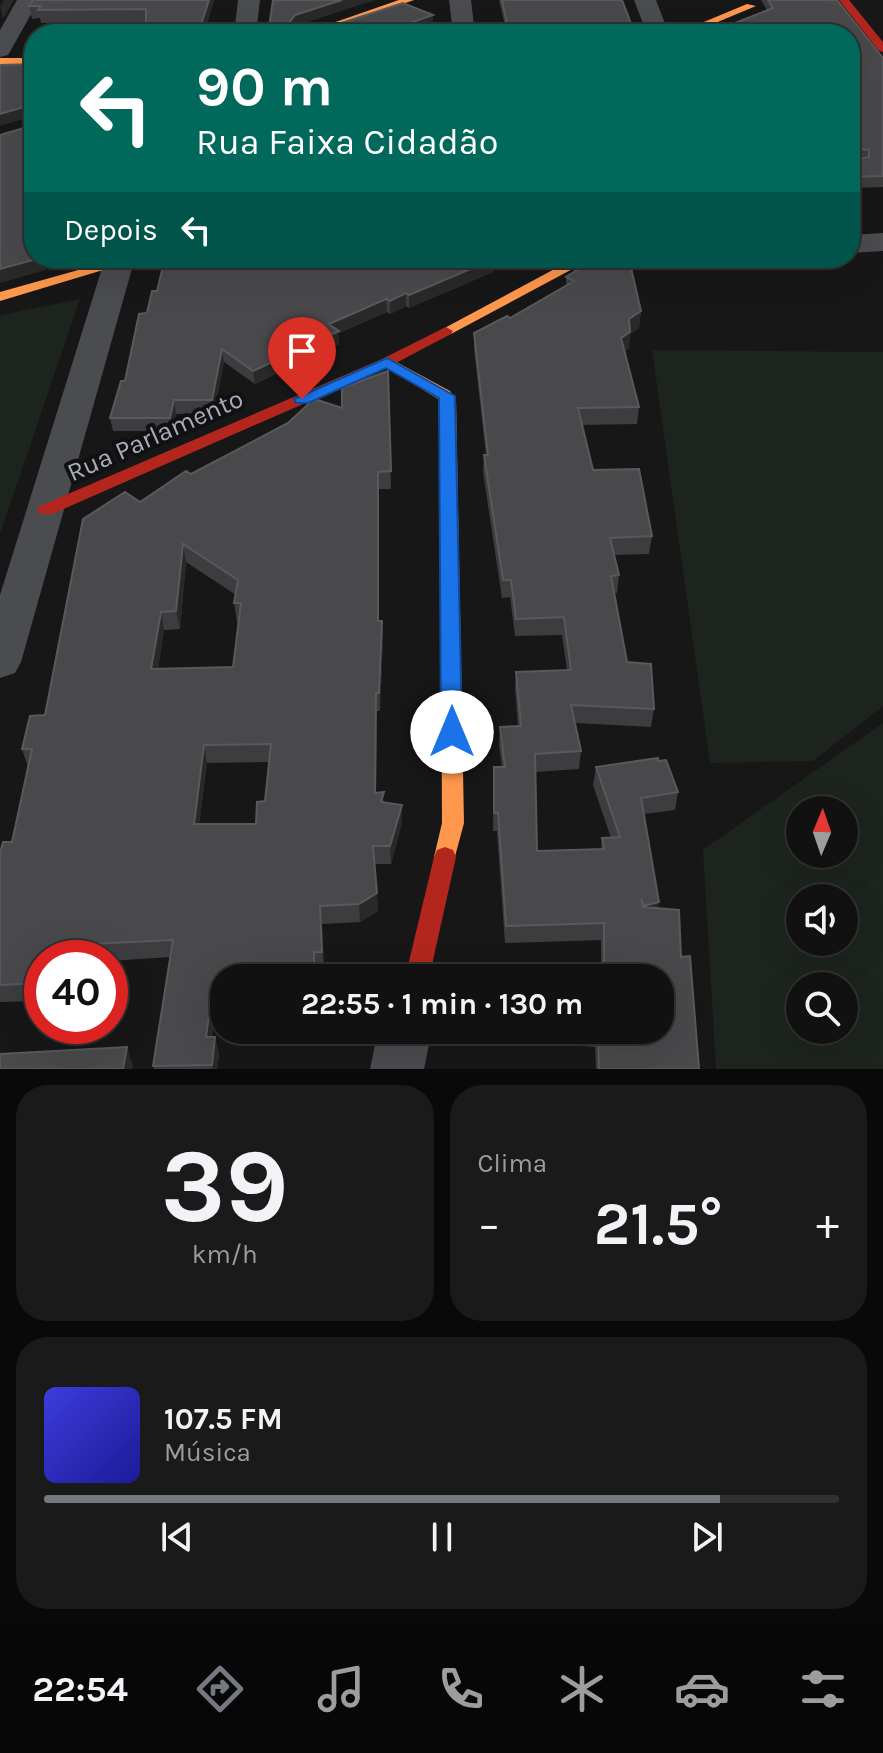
<!DOCTYPE html>
<html lang="pt">
<head>
<meta charset="utf-8">
<style>
	body { margin:0; font-family:Karla,sans-serif; background:#1a1a1a; color:#f1f3f6; height:100vh; display:flex; flex-direction:column; font-size:30px; white-space:nowrap }
	* { box-sizing:border-box; margin:0 }
	p { font-size:26px; color:#9c9d9f }
	.icon { flex:none; width:44px; height:44px; fill:none; stroke:currentColor; stroke-width:2; stroke-linecap:round; stroke-linejoin:round }
	.map { position:relative; height:1069px; overflow:hidden }
	.details { display:flex; flex-direction:column; gap:16px; padding:16px; background:#090909; flex:1 }
	.details>* { flex:none }
	.top-card { position:absolute; left:24px; top:24px; width:836px; height:244px; border-radius:32px; box-shadow:0 8px 32px #0002,0 0 0 2px #303131; background:#00695c; color:#fff; overflow:hidden }
	.needle { width:52px; rotate:2deg }
	.controls { position:absolute; left:786px; top:796px; display:grid; gap:16px }
	.controls a { display:grid; place-items:center; width:72px; height:72px; border-radius:50%; background:#111; box-shadow:0 8px 32px #0002,0 0 0 2px #303131; font-size:40px }
	.speed { position:absolute; left:24px; top:940px; display:flex; gap:16px; font-size:40px; font-weight:700; text-align:center }
	.speed>* { display:grid; place-content:center; width:104px; height:104px; border-radius:50%; background:#111; box-shadow:0 8px 32px #0002,0 0 0 2px #303131; line-height:1 }
	.speed .limit { border:12px solid #d22; background:#fff; color:#111 }
	.pin { position:absolute; display:grid; place-items:center; width:68px; height:68px; color:#fff; margin:-82px -34px; border-radius:50% 50% 50% 0; rotate:-45deg; box-shadow:0 0 8px #0007 }
	.pin .icon { rotate:45deg }
	.me { position:absolute; width:88px; margin:-44px; rotate:0deg; stroke-linejoin:round; filter:drop-shadow(0 0 6px #0008) }
	.turn { display:flex; align-items:center; gap:28px; height:168px; padding:0 40px; font-size:36px }
	.turn .icon { width:104px; height:104px; stroke-width:2.5 }
	.turn b { display:block; font-size:56px; line-height:68px }
	.then { display:flex; align-items:center; height:76px; padding:0 40px; background:#0003; gap:16px; font-size:30px }
	.big { font-size:60px; font-weight:700; line-height:1.1 }
	.details .widget { flex:1; display:flex; flex-direction:column; justify-content:center; gap:12px; min-width:0; padding:0 28px; border-radius:32px; background:#1a1a1a }
	.details .dial { align-items:center; gap:0 }
	.dial b { font-size:104px; line-height:1 }
	.song { display:flex; align-items:center; gap:24px }
	.cover { width:96px; height:96px; border-radius:12px; background:linear-gradient(135deg,hsl(240 70% 55%),hsl(240 70% 35%)) }
	.played { height:8px; border-radius:4px; background:linear-gradient(90deg,#757880 85%,#303131 85%) }
	.keys { display:flex; justify-content:space-around; direction:ltr }
	.heat { display:flex; justify-content:space-between; align-items:center; font-size:44px; direction:ltr }
	.details .tiles { flex:1; display:grid; gap:16px; grid-template-columns:1fr 1fr }
	.widget:last-child { grid-column:span 2 }
	.trip { position:absolute; left:210px; top:964px; width:464px; height:80px; border-radius:32px; background:#111; box-shadow:0 8px 32px #0002,0 0 0 2px #303131; font-weight:700; line-height:80px; text-align:center }
	.menu { display:flex; height:128px; justify-content:space-around; align-items:center; background:#070707; color:#9c9d9f }
	.menu .icon { width:56px; height:56px }
	.menu .selected { color:#757880 }
	.menu b { font-size:36px; color:#f1f3f6 }
	.map>svg:first-child { display:block }
	.green { fill:#1d241e; fill-rule:evenodd }
	.lines { fill:none; stroke-linecap:round; stroke-linejoin:round }
	.street { fill:#4b4c50; fill-rule:evenodd }
	.slow { fill:#ff974d; fill-rule:evenodd }
	.jam { fill:#b3261e; fill-rule:evenodd }
	.wall { fill:#3d3d3f; fill-rule:evenodd }
	.shaded-wall { fill:#29292a }
	.building { fill:#49494c; stroke:#58595d; stroke-width:2; fill-rule:evenodd }
	.route { fill:#1a73e8; stroke:#114b97; stroke-width:2 }
	.labels { text-anchor:middle; stroke-width:8; stroke-linejoin:round; paint-order:stroke }
	.street-label { font-size:26px; fill:#a8adb8; stroke:#111113 }
</style>
</head>
<body>
<div class="map">
<svg width="883" height="1069" viewBox="0 0 883 1069">
	<rect width="100%" height="100%" fill="#171717"/>
	<path class="green" d="M80,299l-80,235v-219z
		M652,350l231,2v354l-70,55 -103,2z
		M883,723v346h-167l-13,-219zM844,810v44h-44v-44zM844,898v44h-44v-44zM844,986v44h-44v-44z"/>
	<g class="lines">
		<path class="street" d="M17,0h22l-28,50 -3,5 -8,2v-27z
			M238,0h22l-4,34h-22z
			M449,0h22l4,34h-22z
			M634,0h22l13,34h-22z
			M883,233v18l-33,2v-18z
			M111,258l17,1 5,6 -112,397 -6,11 -15,5v-83l103,-330z
			M378,1030h54l-8,39h-54z"/>
		<path class="slow" d="M399,0h15l-98,34h-15z
			M747,4l9,2 -67,28h-14z
			M0,58h34v6h-34z
			M121,258h22l-143,43v-9z
			M575,258h18l-142,76h-10l-2,-3z
			M387,357l63,34 6,9 8,423 -11,41 -8,3 -8,-3 -3,-7 8,-34 -2,-423 -58,-35 -3,-3z"/>
		<path class="jam" d="M839,0h10l34,42v10l-4,-1z
			M446,327l7,4 -2,3 -59,31 -340,149h-12l-3,-4 3,-4 342,-147z
			M445,847l8,3 3,7 -27,121h-24l29,-121 3,-7z"/>
	</g>
	<path class="wall" d="M33,0h181l-10,34h-58v-12l-105,1 -1,-5 -8,1 -3,-13z
		M499,0h123l13,34h-128z
		M761,0h76l46,58v129l-33,1v-154l-83,-24z
		M165,258h348l-19,8 -1,6 -84,36 -3,-2 -16,8 -3,-2 -48,21v11l-84,40 -31,-22 -10,51 -38,1 -4,17h-59l-3,-13 15,-37 22,-68 10,-22z
		M566,277l75,34 -2,17 -9,6 -1,14 -4,3 14,56 -2,17 -55,1 11,45 59,66 -3,18 -35,1 5,20 -2,18h-3l13,69 27,47 -3,18 -76,-4 6,28 -2,18 -44,3 2,79 64,-2 1,-11h9l-18,-53 3,-18 62,-6 20,31 -3,18 -31,4 14,94 23,49 18,112h-103l-1,-22 -16,-1v-9l-90,-7h171v-52h-59v-38l-96,3 -8,-112h-4l1,-64h8l-3,-22 1,-18 18,-1 -3,-37 1,-17 51,-2 -5,-35 -47,1 -5,-39 -8,1 -19,-126 1,-17h2l-12,-106v-16l36,-15 56,-32z
		M388,371l3,118h-13l1,132h3l1,18 -3,72h-3l-1,82 9,9 17,3v18l-11,41h-17l4,47 -18,11 -38,2 2,45 -8,1v8h-92v17l-6,1 -6,41h3l4,17 -2,15h-63l-1,-3 17,-109 -60,4v-3h-68v43l-42,1v-149l12,-11 16,-75 -6,-18 23,-34 95,-213 51,-28 151,-66zM186,562l50,33 -2,8 3,19h1l-5,45 -75,2 6,-39 16,-1zM269,762l-4,39 -9,23h-57l8,-61z"/>
	<path class="shaded-wall" d="M4,0h10l-11,19 -3,-13z
		M209,0h5l-10,34h-6z
		M342,0h33l-79,26 -6,8 -1,-11 6,-8z
		M433,15v11l-23,8 -6,-9z
		M31,105l2,11 -33,10v-12z
		M40,258h23l-18,6 1,6 -46,13v-14z
		M484,258h29l-19,8 -1,6 -84,36v-13z
		M406,293v13l-16,8v-13z
		M386,299l1,13 -48,21v11l-84,40 -2,-13 76,-47z
		M641,311l-2,17 -9,6 -1,14 -9,6 1,-16 8,-19z
		M222,349l2,13 -10,51 -2,-13z
		M174,400l2,14 -4,17 -2,-13z
		M183,544l3,18 -6,67 -4,-18z
		M161,612l3,18 -9,58 -4,-19z
		M382,621l1,18 -3,72 -1,-18z
		M376,693l1,18 -1,100 -1,-18z
		M204,745l3,18 -10,79 -3,-18z
		M402,805v18l-11,41 -1,-18z
		M377,893l1,18 -18,11 -1,-18z
		M659,902l-3,17 -15,4 3,-17z
		M320,906l2,18 2,45 -2,-17z
		M71,945l4,13h-6z
		M314,952l2,18v8h-1l-1,-7z
		M214,978l4,18 -8,58 -4,-17z
		M215,1037l4,17 -2,15h-5v-4z
		M127,1047l6,19 -1,3h-9z"/>
	<path class="building" d="M33,0h176l-11,34h-52v-25l-108,1 3,-4h-12z
		M273,0h69l-47,15 -6,8 3,3h40l71,-23 30,12 -29,10 19,9h-155z
		M502,0h120l13,34h-126z
		M768,0h69l46,58v118l-33,1v-143h-143l66,-26zM850,148l19,2v7l-19,4z
		M34,64v43l-3,-2 -31,9v-49z
		M34,122v136h6l-40,11v-134l34,-10z
		M165,258h319l-3,1h13l-85,36 -3,-2 -16,8 -4,-2 -57,25 10,7 -86,40 -31,-22 -10,51h-38l-4,18h-60l11,-37h4l14,-67 8,-1 5,-22h5z
		M596,258l33,1 12,52 -12,8 1,13 -9,6 18,69 -61,1 15,62 46,-1 13,67 -42,2 9,37 -8,1 16,86 24,2 3,45 -83,-4 10,46 -46,3 2,97 67,-2 -2,-11 18,-1 -24,-70 62,-9v3l8,-1 12,32 -37,6 18,104 -15,4 -3,-7 2,8 36,3 2,47 9,-1 9,113h-100l-1,-38 -12,-1h74v-52h-56v-55l-98,3 -8,-113h-4v-46h11l-5,-40 21,-1 -5,-54 55,-2 -7,-53 -48,2 -5,-39h-8l-19,-125h4l-14,-122 33,-17 3,2 64,-37 -8,-4z
		M388,371l3,100 -13,1v149h4l-3,72h-3l-1,100 9,-1 -3,10 21,3 -12,41h-17l4,47 -18,11 -39,2 2,46h-8v19l-100,7 -8,59h9l-3,28 -59,1 20,-126 -102,5 -2,13h-27v25l-42,2v-132l3,-11h9l20,-93h-10l8,-33 15,-1 38,-196 42,-27 15,10 46,-31 5,3 97,-51 26,-24 28,9v-20zM183,544l55,36 -4,23h7l-8,64 -82,2 10,-57 15,-1zM271,744l-6,57 -8,1 -1,22h-62l10,-79z
		M472,975l34,3h-34z
		M127,1047l-4,22h-123v-15z"/>
	<path class="route" d="M387,358l68,38 7,336 -3,6 -7,2 -8,-2 -3,-6 -2,-334 -53,-30 -78,35h-12l-2,-4z"/>
	<g class="labels">
		<g class="street-label">
			<text transform="translate(155 435) rotate(-24)" y="9">Rua Parlamento</text>
		</g>
	</g>
</svg>
<div class="controls">
<a><svg class="needle" viewBox="-14 -14 28 28"><path d="M0-13l5 13h-10z" fill="#e53935"/><path d="M0 13l5-13h-10z" fill="#9c9d9f"/></svg></a>
<a><svg class="icon" aria-label="sound" viewBox="0 0 24 24"><path d="M4 9h4l5-4v14l-5-4H4zM17 9q2 3 0 6"/></svg></a>
<a><svg class="icon" aria-label="search" viewBox="0 0 24 24"><circle cx="10" cy="10" r="6"/><path d="M15 15l6 6"/></svg></a>
</div>
<div class="speed"><div class="limit">40</div></div>
<div class="pin" style="left:302px;top:399px;background:#d93025"><svg class="icon" aria-label="arrive" viewBox="0 0 24 24"><path d="M6 21V4h12l-3 4 3 4H6"/></svg></div>
<svg class="me" style="left:452px;top:732px" viewBox="-20 -20 40 40"><circle r="19" fill="#fff"/><path d="M0-13L10 11 0 6-10 11z" fill="#1a73e8"/></svg>
<div class="trip">22:55 · 1 min · 130 m</div>
<div class="top-card">
<div class="turn"><svg class="icon" aria-label="left" viewBox="0 0 24 24"><path d="M17 20v-9H6M10 6l-5 5 5 5"/></svg><div><b>90 m</b>Rua Faixa Cidadão</div></div>
<div class="then">Depois<svg class="icon" aria-label="left" viewBox="0 0 24 24"><path d="M17 20v-9H6M10 6l-5 5 5 5"/></svg></div>
</div>
</div>
<section class="details">
<div class="tiles">
<div class="widget dial"><b>39</b><p>km/h</p></div>
<div class="widget"><p>Clima</p>
<div class="heat"><a>−</a><b class="big">21.5°</b><a>+</a></div>
</div>
<div class="widget">
<div class="song"><i class="cover"></i><div><b>107.5 FM</b><p>Música</p></div></div>
<div class="played"></div>
<div class="keys"><svg class="icon" aria-label="previous" viewBox="0 0 24 24"><path d="M18 5L8 12l10 7zM5 5v14"/></svg><svg class="icon" aria-label="pause" viewBox="0 0 24 24"><path d="M8 5v14M16 5v14"/></svg><svg class="icon" aria-label="next" viewBox="0 0 24 24"><path d="M6 5l10 7-10 7zM19 5v14"/></svg></div>
</div>
</div>
</section>
<nav class="menu">
<b>22:54</b>
<svg class="icon selected" aria-label="directions" viewBox="0 0 24 24"><path d="M12 3l9 9-9 9-9-9zM9 14v-3h6M13 9l2 2-2 2"/></svg>
<svg class="icon" aria-label="music" viewBox="0 0 24 24"><path d="M9 18V5l10-2v13"/><circle cx="6" cy="18" r="3"/><circle cx="16" cy="16" r="3"/></svg>
<svg class="icon" aria-label="phone" viewBox="0 0 24 24"><path d="M5 4h4l2 5-3 2q2 4 5 5l2-3 5 2v4C11 20 4 13 5 4z"/></svg>
<svg class="icon" aria-label="climate" viewBox="0 0 24 24"><path d="M12 3v18M4 7l16 10M4 17L20 7"/></svg>
<svg class="icon" aria-label="car" viewBox="0 0 24 24"><path d="M5 17H2v-5l4-1 3-4h7l3 4 3 1v5h-3M9 17h6M6 11h13"/><circle cx="7" cy="17" r="2"/><circle cx="17" cy="17" r="2"/></svg>
<svg class="icon" aria-label="filters" viewBox="0 0 24 24"><path d="M4 7h16M4 17h16"/><circle cx="9" cy="7" r="2"/><circle cx="15" cy="17" r="2"/></svg>
</nav>
</body>
</html>
